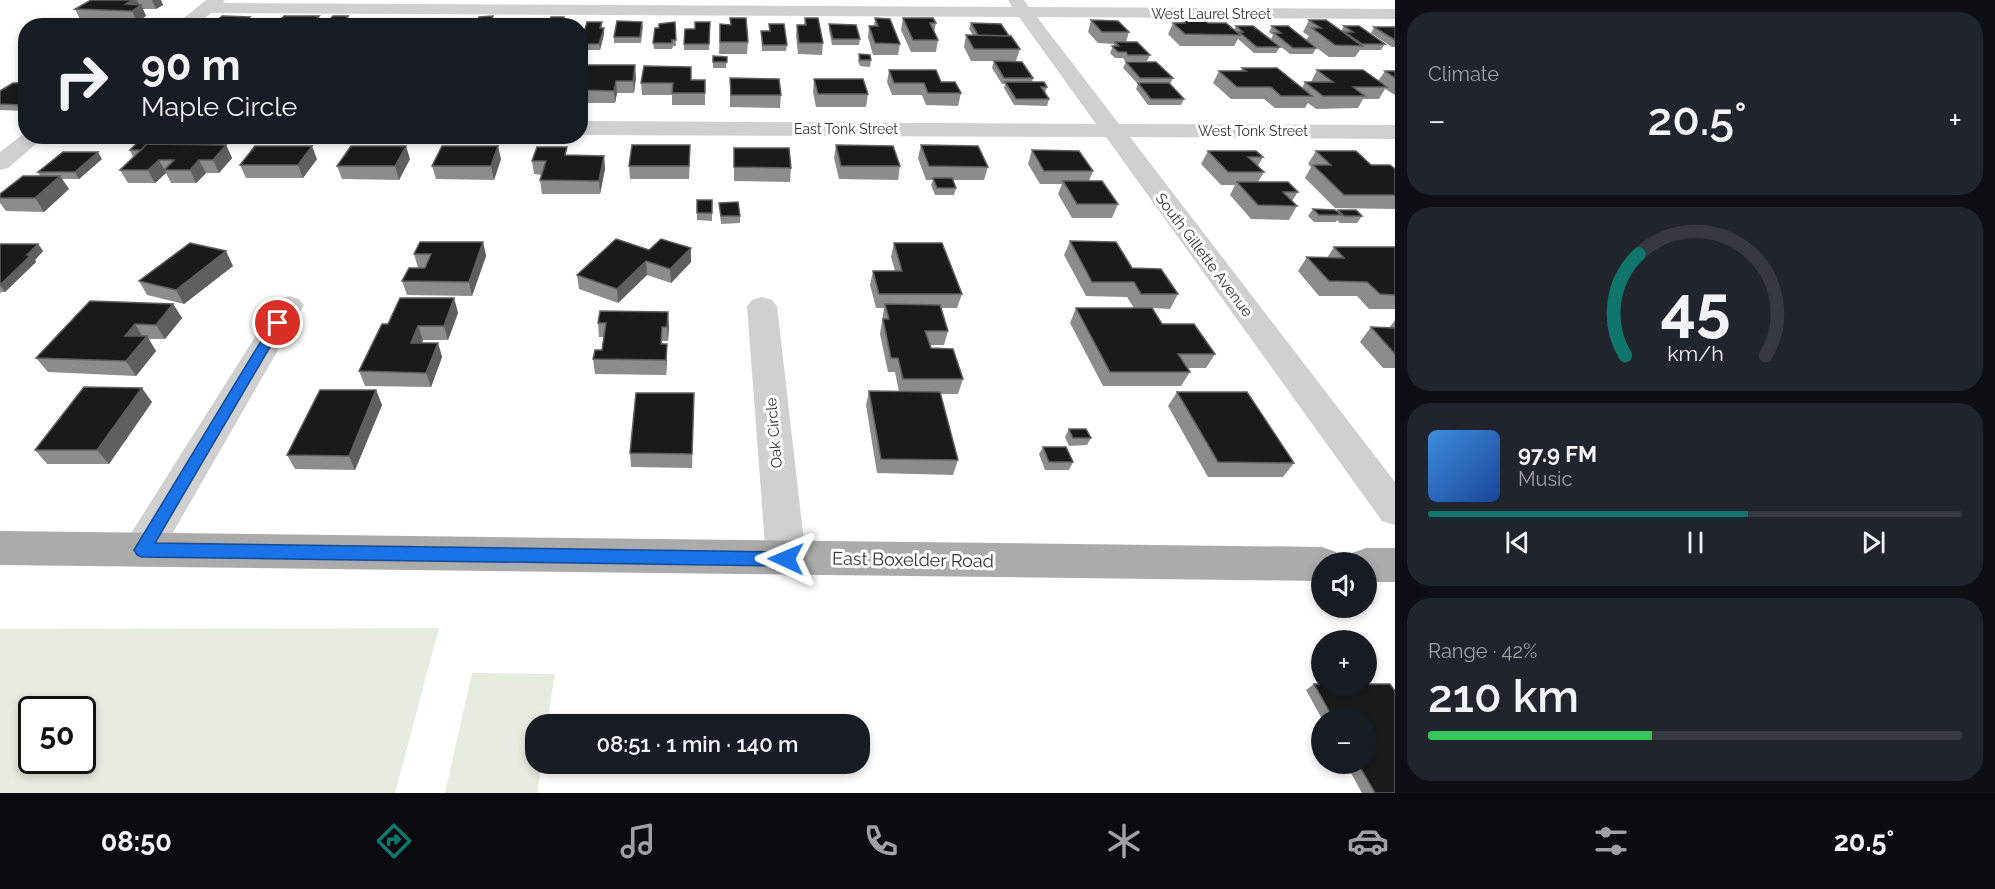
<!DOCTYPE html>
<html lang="en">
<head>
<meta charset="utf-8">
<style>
	body { margin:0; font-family:Raleway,sans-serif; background:#20242c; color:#f1f3f6; height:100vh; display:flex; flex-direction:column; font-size:22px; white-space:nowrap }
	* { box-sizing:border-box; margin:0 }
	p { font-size:20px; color:#9ea1a6 }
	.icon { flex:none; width:33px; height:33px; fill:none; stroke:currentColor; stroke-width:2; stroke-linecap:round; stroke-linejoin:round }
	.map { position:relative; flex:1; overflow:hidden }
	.details { display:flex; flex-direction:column; gap:12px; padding:12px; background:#0d0f14; width:600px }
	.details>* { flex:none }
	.hud { position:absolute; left:18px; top:18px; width:570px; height:126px; border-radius:24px; box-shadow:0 3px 9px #0003; background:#171b24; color:#f1f3f6; overflow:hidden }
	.fabs { position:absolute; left:1311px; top:552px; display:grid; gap:12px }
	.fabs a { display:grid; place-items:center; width:66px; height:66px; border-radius:50%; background:#171b24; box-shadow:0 3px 9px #0003; font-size:30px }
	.speed { position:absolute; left:18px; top:696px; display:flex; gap:12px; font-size:30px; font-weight:700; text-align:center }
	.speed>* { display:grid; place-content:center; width:78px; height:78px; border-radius:50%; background:#171b24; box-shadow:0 3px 9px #0003; line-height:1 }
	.speed .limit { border:3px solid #111; border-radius:9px; background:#fff; color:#111 }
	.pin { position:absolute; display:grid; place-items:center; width:51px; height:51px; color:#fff; margin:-26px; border:3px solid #fff; border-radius:50%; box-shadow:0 2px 6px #0007 }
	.me { position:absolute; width:66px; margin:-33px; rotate:271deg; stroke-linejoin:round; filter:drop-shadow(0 0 4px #0008) }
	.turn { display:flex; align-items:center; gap:21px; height:126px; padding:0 24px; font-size:27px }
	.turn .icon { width:78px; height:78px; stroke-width:2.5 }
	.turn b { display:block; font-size:42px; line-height:51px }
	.big { font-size:45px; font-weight:600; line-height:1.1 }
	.details .card { flex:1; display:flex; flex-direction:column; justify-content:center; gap:9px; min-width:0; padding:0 21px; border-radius:24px; background:#20242c }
	.details .dial { align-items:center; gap:0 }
	.dial svg { height:156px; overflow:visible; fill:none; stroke:#363941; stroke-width:7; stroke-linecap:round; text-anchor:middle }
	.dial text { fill:#f1f3f6; stroke:none }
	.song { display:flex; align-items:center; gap:18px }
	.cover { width:72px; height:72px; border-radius:9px; background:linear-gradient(135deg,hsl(210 70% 55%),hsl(220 70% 35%)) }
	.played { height:6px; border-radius:3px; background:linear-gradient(90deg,#0f766e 60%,#363941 60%) }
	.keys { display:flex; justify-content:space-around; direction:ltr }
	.heat { display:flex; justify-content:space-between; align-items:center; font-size:33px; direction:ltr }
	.charge { height:9px; border-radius:4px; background:linear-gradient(90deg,#34c759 42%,#363941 0) }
	.trip { position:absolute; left:525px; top:714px; width:345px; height:60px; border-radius:24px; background:#171b24; box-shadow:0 3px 9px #0003; font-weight:600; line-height:60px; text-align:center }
	.tab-bar { display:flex; height:96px; justify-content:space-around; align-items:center; background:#090b0e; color:#9ea1a6 }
	.tab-bar .icon { width:42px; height:42px }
	.tab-bar .current { color:#0f766e }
	.tab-bar b { font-size:27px; color:#f1f3f6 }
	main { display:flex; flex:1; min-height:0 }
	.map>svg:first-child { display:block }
	.green { fill:#e6ecdf; fill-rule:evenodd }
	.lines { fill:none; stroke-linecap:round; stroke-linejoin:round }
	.minor { fill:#d0d0d0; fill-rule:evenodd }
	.major { fill:#ababab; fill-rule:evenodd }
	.wall { fill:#8c8c8c }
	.shaded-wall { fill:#5f5f5f }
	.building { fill:#1a1a1a; stroke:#5f5f5f; stroke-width:1.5 }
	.route { fill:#1a73e8; stroke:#114b97; stroke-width:1.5 }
	.labels { text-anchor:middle; stroke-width:6; stroke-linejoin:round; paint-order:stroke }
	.far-street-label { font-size:14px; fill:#333; stroke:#fff }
	.street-label { font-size:15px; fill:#333; stroke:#fff }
	.near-street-label { font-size:18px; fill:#333; stroke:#fff }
</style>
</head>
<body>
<main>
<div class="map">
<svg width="1395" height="793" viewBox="0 0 1395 793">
	<rect width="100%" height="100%" fill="#fff"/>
	<path class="green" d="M439,628l-44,165h-395v-164zM32,710h50v50h-50z
		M472,673l83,1 -8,50h-11v40h6l-5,29h-92z"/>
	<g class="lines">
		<path class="minor" d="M206,0h19l-2,3 789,4 -4,-7h16l5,7 366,2v10l-358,-2 82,107 276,1v14l-265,-2 265,345v43l-13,-4 -276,-384 -526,-2v-14l516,3 -77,-107 -808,-4 -16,13h-21z
			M26,132v4h19l-37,32 -8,2v-18z
			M289,296l10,3 5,6 -148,257 -14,5 -14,-5 -6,-12 6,-12 151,-239z
			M762,297l10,3 5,6 29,253 -6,12 -14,5 -14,-5 -6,-12 -19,-253 5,-6z"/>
		<path class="major" d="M0,531l1322,16 14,5 5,10h-19v19l-1322,-16z
			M1366,548h29v34h-29v-20h-19l5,-9z"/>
	</g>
	<path class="wall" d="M91,0h70l2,5 -7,4h-13l3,7 -9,6h-4l1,4h-49l7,-5h-11l-6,-12z
		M805,18l18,25 -1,12 -24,-1 -2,-18 1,-11h7z
		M875,18l25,26 -2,11h-25l-5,-18 1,-11h5z
		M903,18l33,5 -2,9 4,8 -2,12h-25l-10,-22z
		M1091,20l38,12 -3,10 24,13 -3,6h-22l-2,-3h-8l-5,-5 4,-9 -16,-1 -10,-11z
		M1182,20l26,3 26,7 2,-4 44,21 -4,6h-22l-16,-14 -4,7h-54l-12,-12 5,-11h8z
		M1309,20l32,11 3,-5 41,18 -4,6h-21l-5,7h-26l-23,-17 3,-4 -6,-4z
		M602,22v6h2v6l-4,16h-20v-21h5z
		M642,22l1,5 -2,16h-27v-6z
		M675,22l1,24h-3l-1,3h-18l-1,-6z
		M710,22l-1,28h-25v-6l11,-15z
		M971,23l38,13 11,13 -4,12h-45l-7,-14 2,-12h7l-4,-6z
		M720,24l28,18 -1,12h-28z
		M769,24l18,21 -1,6h-24l-1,-20h8z
		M829,24l31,15 -1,6h-27l-3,-15z
		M1272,26l44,22 -3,6h-23l-19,-15 2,-4 -4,-3z
		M1374,27h21v20h-3l-21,-14z
		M859,54l12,6 -1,7 -10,-1 -2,-5z
		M713,56l14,1 -1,11h-13z
		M994,61l39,17 -1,4 15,5 -2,6 4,6 -2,7 -33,-1 -10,-17 1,-4h-3l-10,-16z
		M1126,62l47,16 -3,6 14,15 -3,6h-33l-12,-16 2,-5 -15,-16z
		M580,65l56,12 -2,16h-17l-2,10h-30l-1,-10h-4z
		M1242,68l60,20 3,-6h6l6,-12 61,11 7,-10h10v24l-10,-6 -6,10h-16l-5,9 -42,1 -8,-6 -3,5h-30l-11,-9h-33l-18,-16 6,-12h22z
		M889,70l52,12 20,11 -3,13 -32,-1 -4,-10h-30l-5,-13z
		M730,78l51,17 -1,13 -50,-1z
		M814,79l54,15 -2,13h-50l-3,-15z
		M691,80h14v25h-33v-10h-30l-1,-12z
		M26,83v28l-26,-1v-19z
		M226,145l6,13 -13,15h-13l-10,10h-25l-5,-10 -11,10h-27l-8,-13 13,-13 -3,-7z
		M836,145l64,21 -2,14 -59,-1 -5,-21z
		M921,145l67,22 -4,13h-31l3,8 -2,7h-19l-4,-10 2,-5h-7l-8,-22z
		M734,148l57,20 -1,14 -56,-1z
		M1032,150l61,21 -4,10 29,23 -6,14h-40l-14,-24 4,-10h-22l-12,-20z
		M1208,151l55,6 -5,9 6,6 -6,10 40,10 -6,9 5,5 -8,14 -38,-1 -21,-24 5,-10h-14l-20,-21z
		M1316,151l55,14 24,4v40l-60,-1 -30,-30 6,-11 -3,-3z
		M568,155l36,1 1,13 -5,25h-58l-2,-14 2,-5 -8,-1 -2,-13z
		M690,158l-1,21h-59l-1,-13z
		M102,159l-23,20h-17l7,10 -25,23 -38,-1 -6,-8v-9l40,-18 -2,-4z
		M317,159l-14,19h-57l-6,-13z
		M410,159l-11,21 -57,-1 -5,-13z
		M501,159l-7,21 -58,-1 -4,-13z
		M697,200h15v21l-15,-1z
		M719,203l21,13v7l-19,1z
		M1313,209l24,3 1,-2 24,6 -5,7h-17l-3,-3 -1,2h-22l-6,-6z
		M1070,241l62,27 46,26 -8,15 -17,-1 9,16 53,30 -9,14h-18l2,4 -9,14h-78l-33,-63 6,-15h58l-7,-11 -41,-1 -22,-41z
		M483,242l3,14 -14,40 -65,-1 -5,-14 16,-13 -4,-14z
		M894,243l68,51 -5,14h-16l7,23 -4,14h-14l1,3 32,31 -5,15h-18l18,66 -5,15 -76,-2 -11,-68 3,-14 30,1 -4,-20h-7l-8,-38 4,-26h-8l-6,-23 3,-14h22l-4,-14z
		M0,244h38l5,7 -8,9 1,2 -31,30h-4l-1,2z
		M1334,247h61v62h-26l-12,-13h-38l-21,-25 9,-14 20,1z
		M649,250l42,12 -20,21 -24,-8 -29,28 -39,-14 -2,-14z
		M233,266l-49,38 -37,-9 -8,-14z
		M454,298l4,15 -10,27h-25l-1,3h16l4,14 -11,30 -66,-1 -6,-15 29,-47z
		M173,304l9,14 -17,21h-17l8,12 -20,25 -88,-4 -12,-14z
		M1395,320v48h-12l-23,-26 11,-15 18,1z
		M598,323l71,3 -1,15h-6v3h5v15l-1,16 -71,-1 -2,-15 9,-9 2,-13h-5z
		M376,390l6,15 -27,65 -60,-1 -8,-14z
		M1177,392l117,71 -11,14h-75l-40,-71z
		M694,393l-2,75 -61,-1 -1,-14z
		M152,402l-43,62h-62l-12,-14z
		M1069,429l22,9 -4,7 -18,1 -4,-9z
		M1043,447l30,15 -4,8h-24l-6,-16z
		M1314,684h8v2h44v-2h24l5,7v102h-33l-16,-29h20v-46l-44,1 -16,-29z"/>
	<path class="shaded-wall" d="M133,0h4l3,6 1,-1 5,11 -9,6 -5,-11 -6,-7z
		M152,0h9l2,5 -7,4z
		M319,16l3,10h-13z
		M348,16l3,10h-11z
		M493,16l1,10h-6z
		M250,17l3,9h-13z
		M564,17l1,9h-4z
		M131,19l3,7h-12z
		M604,28v6l-4,16 -1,-6z
		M635,65l1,12 -2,16 -1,-12z
		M616,81l1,12 -2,10 -1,-12z
		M226,145l6,13 -13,15 -6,-13z
		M312,146l5,13 -14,19 -5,-13z
		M406,146l4,13 -11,21 -4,-14z
		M498,146l3,13 -7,21 -3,-14z
		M98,152l4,7 -23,20 -4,-7z
		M604,156l1,13 -5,25 -1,-13z
		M159,160l7,13 -11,10 -7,-13z
		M199,160l7,13 -10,10 -6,-13z
		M60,176l9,13 -25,23 -9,-14z
		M483,242l3,14 -14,40 -3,-14z
		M38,244l5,7 -8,9 1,2 -31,30 -5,-7 27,-30z
		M691,248v14l-20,21 -1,-14z
		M226,251l7,15 -49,38 -8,-14z
		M646,261l1,14 -29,28 -1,-14z
		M454,298l4,15 -10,27 -4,-14z
		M173,304l9,14 -17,21 -9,-14z
		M668,312l1,14 -1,15 -1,-14z
		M135,324l9,15 -19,-3z
		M418,326l5,14 -7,17 -5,-14z
		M147,336l9,15 -20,25 -10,-15z
		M438,343l4,14 -11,30 -5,-14z
		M667,344v15l-1,16v-15z
		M142,388l10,14 -43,62 -12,-14z
		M376,390l6,15 -27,65 -6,-14z"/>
	<path class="building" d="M91,0h42l-7,4 15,1 -9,6 -57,-2z
		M222,16l28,1 -10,9h-29z
		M284,16h35l-10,10h-35z
		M333,16h15l-8,10h-25l3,-4h9z
		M493,16l-5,10h-24l1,-3h10l4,-6z
		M551,17h13l-3,9h-24l1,-3h10z
		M730,18h16l2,24h-28v-18l11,1z
		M805,18h13l5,25h-24l-2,-18h9z
		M875,18l15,1 10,25 -25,-1 -6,-17h9z
		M903,18h30l3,5h-6l8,17h-25z
		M96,19h35l-9,7h-37z
		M1091,20l27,1 11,11h-27z
		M1182,20h22l4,3h18l14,12 -55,-1 -12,-11h12z
		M1309,20h17l36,26 -27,-1 -23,-17h9z
		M372,21h16l-3,5h-17z
		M445,21h13l-3,5h-13z
		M617,21l25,1 -2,15h-26z
		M516,22h14l-2,4h-14z
		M587,22h15l-2,6h4l-5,16h-19v-15h5z
		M675,22l1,18h-4v3h-19l2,-15h4v-4z
		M695,22h15l-1,22h-25l1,-15h10z
		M971,23l30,1 8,12 -31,-1z
		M769,24h15l3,21h-24l-2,-14h9z
		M829,24l27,1 4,14h-27z
		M1236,26h17l27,21h-23l-18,-15h4z
		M1272,26h16l28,22h-23l-19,-15h7z
		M1344,26h15l26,18h-23l-17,-12h8z
		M1374,27h21v13z
		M966,35l45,1 9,13h-46z
		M1115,42h22l13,13h-22l-2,-3h-8l-6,-6h7z
		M859,54l11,1 1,5h-11z
		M713,56l14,1v5h-14z
		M994,61l28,1 11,16h-29z
		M1126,62h30l17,16h-33z
		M580,65h55l-2,16h-17l-2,10 -30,-1 2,-9h-6z
		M644,66l47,1v13h14v13h-33l1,-10h-32z
		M1242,68h35l35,28h-31l-10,-9h-34l-18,-16h27z
		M889,70h47l5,12h14l6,11h-33l-4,-10h-30z
		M1317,70h46l24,17h-34l12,9h-42l-18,-14h28z
		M1385,71h10v7z
		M730,78l49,1 2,16h-50z
		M814,79h49l5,15h-50z
		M1005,82h39l3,5h-6l8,12h-33z
		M13,83h13v19l-4,3 -22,-1v-13z
		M1138,83h31l15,16h-33z
		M137,143l15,1h-5l-6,6h-11z
		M147,144l79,1 -13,15h-14l-9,10h-26l10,-10h-15l-11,10h-28z
		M632,145h58l-1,21h-60z
		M836,145l57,1 7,20h-59z
		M921,145l57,1 10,21 -59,-1z
		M255,146h57l-14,19h-58z
		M351,146h55l-11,20h-58z
		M442,146h56l-7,20h-59z
		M537,147h30l-2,8 39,1 -5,25 -59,-1 6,-19h-14z
		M734,148h55l2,20 -57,-1z
		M1032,150l47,1 14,20h-49z
		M1208,151h48l7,6h-15l16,15h-36z
		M1316,151h40l15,14h19l5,4v26h-51l-31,-30h18z
		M63,152h35l-23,20h-37z
		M23,176h37l-25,22h-35v-4z
		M933,178h19l4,10h-19z
		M1063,181h39l16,23h-41z
		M1237,182h51l10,10h-15l14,14 -39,-1z
		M697,200h15v13h-15z
		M738,202l2,14h-19l-2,-13z
		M1313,209l22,1 6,5h-22z
		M1338,210h18l6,6h-18z
		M616,239l33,11 12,-11 30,9 -21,21 -24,-8 -29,28 -40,-14z
		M1070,241l46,1 16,26 29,1 17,25h-37l-7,-12h-42z
		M420,242h63l-14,40 -67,-1 7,-13h16l6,-14h-17z
		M190,243l36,8 -50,39 -37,-9z
		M894,243h48l20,51h-83l-6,-23h29z
		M0,244h38l-11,11h4l-31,30z
		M1334,247h61v48l-15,-1 -13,-12 -38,-1 -22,-24 37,1z
		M400,298h54l-10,28h-26l-7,17h27l-12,30 -67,-2 23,-47h6z
		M90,301l83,3 -17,21 -21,-1 -10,12h22l-21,25 -90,-3z
		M885,304l55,1 8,26h-23l6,17 22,1 10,30h-60l-5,-21h-7l-8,-39h6z
		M1076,308h76l10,16h32l21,30h-37l12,18h-80z
		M600,311l68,1 -1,15h-5l-1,17h6l-1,16 -73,-1 2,-9h7l4,-27h-8z
		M1371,327l24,1v26z
		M84,387l58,1 -45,62h-62z
		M320,390h56l-27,66 -62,-1z
		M869,391l71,1 18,68 -77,-1z
		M1177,392h70l47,71 -76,-1z
		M636,393h58l-2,61 -62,-1z
		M1069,429h17l5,9h-18z
		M1043,447h23l7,15h-24z
		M1314,684h8v2h44v-2h24l5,7v102h-20l-17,-29h8v-46h-33z"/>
	<path class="route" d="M278,319l6,4 -129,220 631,9 5,2 3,5 -3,5 -5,2 -644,-9 -5,-2 -3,-5 3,-5 135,-222z"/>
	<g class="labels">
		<g class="far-street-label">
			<text x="1211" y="19">West Laurel Street</text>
			<text x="846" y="134">East Tonk Street</text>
			<text x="1253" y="136">West Tonk Street</text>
		</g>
		<g class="street-label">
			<text transform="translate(1204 255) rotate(53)" y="5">South Gillette Avenue</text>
			<text transform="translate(774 433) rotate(-95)" y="5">Oak Circle</text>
		</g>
		<g class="near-street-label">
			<text transform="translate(913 560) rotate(1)" y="6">East Boxelder Road</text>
		</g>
	</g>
</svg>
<div class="fabs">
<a><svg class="icon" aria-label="sound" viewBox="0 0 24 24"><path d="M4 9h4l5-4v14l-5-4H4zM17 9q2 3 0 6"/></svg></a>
<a>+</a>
<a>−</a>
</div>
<div class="speed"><div class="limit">50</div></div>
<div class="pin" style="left:278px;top:323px;background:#d93025"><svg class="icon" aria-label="arrive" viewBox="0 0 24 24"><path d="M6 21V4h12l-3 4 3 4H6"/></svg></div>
<svg class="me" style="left:786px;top:559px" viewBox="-20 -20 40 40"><path d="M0-17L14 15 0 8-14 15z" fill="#1a73e8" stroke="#fff" stroke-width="4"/></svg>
<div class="trip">08:51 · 1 min · 140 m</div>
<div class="hud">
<div class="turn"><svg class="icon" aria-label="right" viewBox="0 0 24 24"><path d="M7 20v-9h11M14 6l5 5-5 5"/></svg><div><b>90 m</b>Maple Circle</div></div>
</div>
</div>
<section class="details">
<div class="card"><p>Climate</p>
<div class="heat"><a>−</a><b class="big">20.5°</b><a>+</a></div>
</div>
<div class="card dial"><svg viewBox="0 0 100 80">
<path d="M14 69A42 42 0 1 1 86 69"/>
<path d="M14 69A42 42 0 0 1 21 17" stroke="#0f766e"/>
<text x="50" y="56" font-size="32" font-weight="700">45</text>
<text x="50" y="72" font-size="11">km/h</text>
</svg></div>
<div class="card">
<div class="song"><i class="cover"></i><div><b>97.9 FM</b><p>Music</p></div></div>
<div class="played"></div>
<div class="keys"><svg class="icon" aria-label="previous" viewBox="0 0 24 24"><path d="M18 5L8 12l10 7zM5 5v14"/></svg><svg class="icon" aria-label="pause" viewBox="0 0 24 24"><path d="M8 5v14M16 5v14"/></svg><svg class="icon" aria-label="next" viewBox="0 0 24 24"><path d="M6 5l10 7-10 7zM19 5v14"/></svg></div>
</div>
<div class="card"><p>Range · 42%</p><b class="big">210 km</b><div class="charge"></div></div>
</section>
</main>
<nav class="tab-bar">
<b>08:50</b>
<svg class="icon current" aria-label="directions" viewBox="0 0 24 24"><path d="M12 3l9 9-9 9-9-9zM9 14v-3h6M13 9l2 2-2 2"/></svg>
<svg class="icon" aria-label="music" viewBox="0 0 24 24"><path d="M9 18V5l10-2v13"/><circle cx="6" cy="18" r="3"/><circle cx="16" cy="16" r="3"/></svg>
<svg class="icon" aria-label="phone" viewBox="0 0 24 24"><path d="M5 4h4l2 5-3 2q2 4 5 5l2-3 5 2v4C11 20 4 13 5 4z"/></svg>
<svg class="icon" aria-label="climate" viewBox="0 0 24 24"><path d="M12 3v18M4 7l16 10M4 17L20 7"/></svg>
<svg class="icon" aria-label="car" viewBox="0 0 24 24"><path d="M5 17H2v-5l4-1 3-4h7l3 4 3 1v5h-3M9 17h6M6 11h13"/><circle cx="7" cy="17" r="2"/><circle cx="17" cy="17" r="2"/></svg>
<svg class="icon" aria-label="filters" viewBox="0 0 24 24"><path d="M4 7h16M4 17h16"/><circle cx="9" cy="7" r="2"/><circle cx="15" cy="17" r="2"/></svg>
<b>20.5°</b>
</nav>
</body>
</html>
